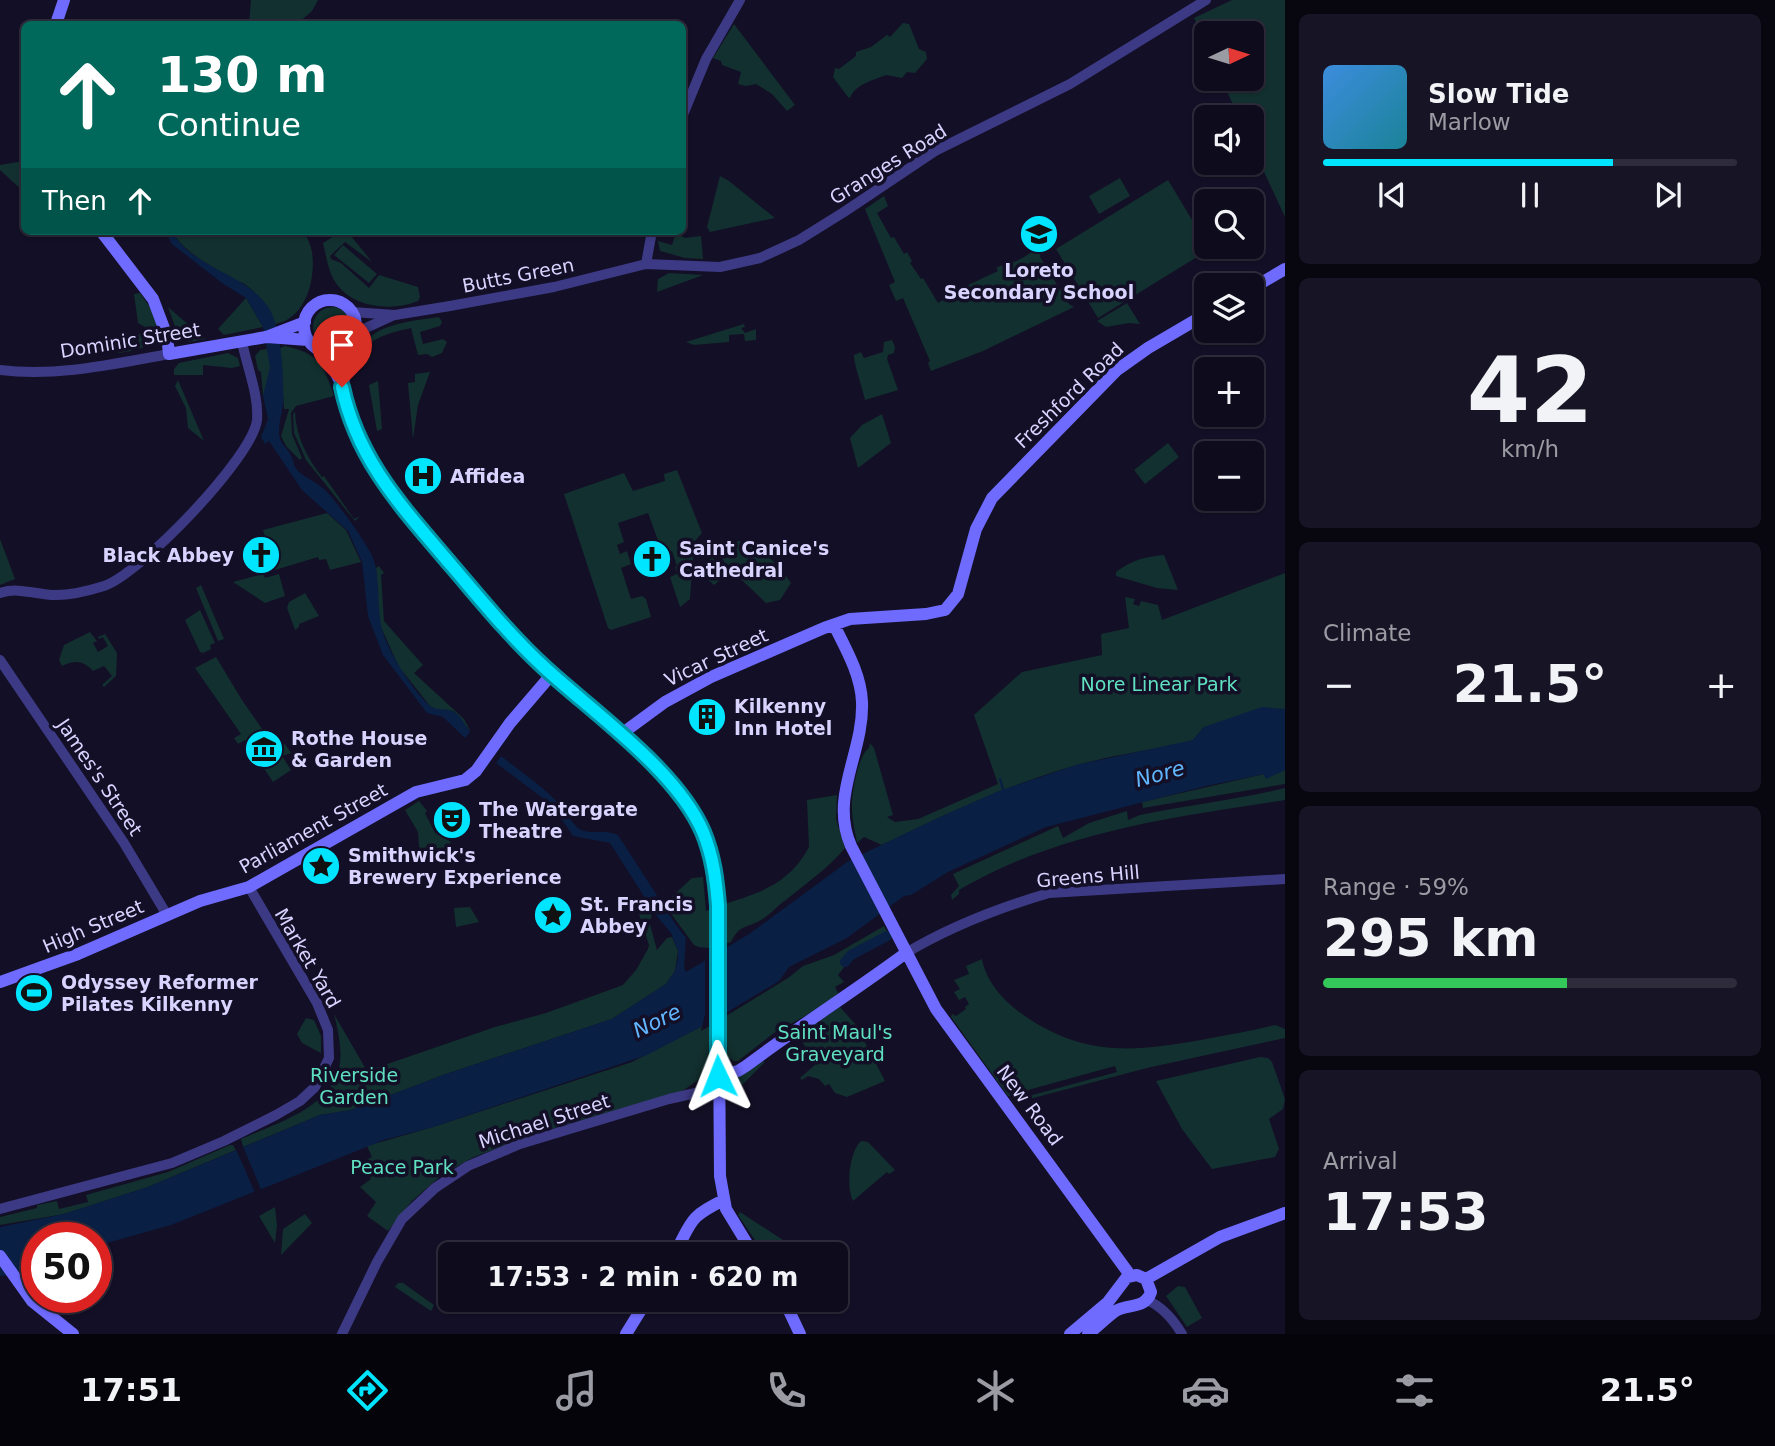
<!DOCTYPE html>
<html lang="en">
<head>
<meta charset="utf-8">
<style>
	body { margin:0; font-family:"DejaVu Sans",sans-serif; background:#171425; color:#f1f3f6; height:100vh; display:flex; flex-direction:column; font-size:26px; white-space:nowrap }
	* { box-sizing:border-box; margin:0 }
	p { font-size:23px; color:#9b9ba3 }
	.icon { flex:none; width:38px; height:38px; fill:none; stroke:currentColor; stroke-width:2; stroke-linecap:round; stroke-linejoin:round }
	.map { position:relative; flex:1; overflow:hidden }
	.drawer { display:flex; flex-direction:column; gap:14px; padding:14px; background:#08060f; width:490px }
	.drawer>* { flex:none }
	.guide { position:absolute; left:21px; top:21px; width:665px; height:214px; border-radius:10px; box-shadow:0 2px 5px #0004,0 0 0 2px #2e2b3b; background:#00695c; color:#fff; overflow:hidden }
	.needle { width:46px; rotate:86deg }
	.buttons { position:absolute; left:1194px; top:21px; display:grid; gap:14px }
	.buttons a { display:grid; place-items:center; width:70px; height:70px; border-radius:10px; background:#0e0b1c; box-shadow:0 2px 5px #0004,0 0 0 2px #2e2b3b; font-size:35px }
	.speed { position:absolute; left:21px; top:1222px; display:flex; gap:14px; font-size:35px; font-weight:700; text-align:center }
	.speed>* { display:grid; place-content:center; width:91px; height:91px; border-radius:50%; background:#0e0b1c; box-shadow:0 2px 5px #0004,0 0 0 2px #2e2b3b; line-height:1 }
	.speed .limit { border:10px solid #d22; background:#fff; color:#111 }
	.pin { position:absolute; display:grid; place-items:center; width:60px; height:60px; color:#fff; margin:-72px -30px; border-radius:50% 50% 50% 0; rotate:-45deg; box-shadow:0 0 7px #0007 }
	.pin .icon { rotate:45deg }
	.me { position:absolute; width:77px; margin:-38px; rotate:358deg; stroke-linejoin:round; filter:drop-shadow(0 0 5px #0008) }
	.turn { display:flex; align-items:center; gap:24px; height:147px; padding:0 21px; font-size:32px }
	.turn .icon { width:91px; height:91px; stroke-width:2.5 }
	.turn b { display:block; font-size:49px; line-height:60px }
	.then { display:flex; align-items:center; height:66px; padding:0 21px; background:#0003; gap:14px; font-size:26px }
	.big { font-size:52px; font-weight:700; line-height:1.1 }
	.drawer .widget { flex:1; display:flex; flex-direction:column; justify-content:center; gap:10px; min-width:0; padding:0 24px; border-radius:10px; background:#171425 }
	.drawer .dial { align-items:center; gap:0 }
	.dial b { font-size:91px; line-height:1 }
	.song { display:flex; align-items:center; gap:21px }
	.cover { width:84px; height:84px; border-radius:10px; background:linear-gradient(135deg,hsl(210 70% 55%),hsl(190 70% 35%)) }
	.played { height:7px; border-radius:4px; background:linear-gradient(90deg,#00e5ff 70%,#2e2b3b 70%) }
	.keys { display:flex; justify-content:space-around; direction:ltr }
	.heat { display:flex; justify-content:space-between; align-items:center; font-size:38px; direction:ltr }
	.charge { height:10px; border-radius:5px; background:linear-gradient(90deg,#34c759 59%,#2e2b3b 0) }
	.trip { position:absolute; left:438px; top:1242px; width:410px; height:70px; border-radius:10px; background:#0e0b1c; box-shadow:0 2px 5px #0004,0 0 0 2px #2e2b3b; font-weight:700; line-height:70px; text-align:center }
	.tab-bar { display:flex; height:112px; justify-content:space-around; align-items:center; background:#06040b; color:#9b9ba3 }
	.tab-bar .icon { width:49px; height:49px }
	.tab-bar .active { color:#00e5ff }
	.tab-bar b { font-size:32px; color:#f1f3f6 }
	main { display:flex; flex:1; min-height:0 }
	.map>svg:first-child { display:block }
	.green { fill:#12302f; fill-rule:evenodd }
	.water { fill:#0a1f44 }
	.pier { fill:#130f26 }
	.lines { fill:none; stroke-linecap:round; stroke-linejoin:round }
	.stream { stroke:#0a1f44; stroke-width:2.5 }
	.canal { stroke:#0a1f44; stroke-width:10 }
	.tertiary { stroke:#3d3a85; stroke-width:10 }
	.secondary { stroke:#6f6bff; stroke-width:12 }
	.route-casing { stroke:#0095a6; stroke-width:18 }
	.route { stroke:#00e5ff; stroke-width:12 }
	.labels { text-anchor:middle; stroke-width:7; stroke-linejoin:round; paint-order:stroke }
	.street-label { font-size:19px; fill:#d9d4ff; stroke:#130f26 }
	.poi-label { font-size:19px; font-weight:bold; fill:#d9d4ff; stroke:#130f26; text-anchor:start }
	.park-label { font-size:19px; fill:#5fe0c0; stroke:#130f26 }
	.water-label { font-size:21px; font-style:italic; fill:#62b6ff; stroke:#130f26 }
</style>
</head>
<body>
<main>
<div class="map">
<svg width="1285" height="1334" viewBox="0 0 1285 1334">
	<rect width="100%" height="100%" fill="#130f26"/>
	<path class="green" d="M251,0h67l-6,11 -15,13h-48z
		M1232,0h53v217l-34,-73v-27h-12l-18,-38h30v-46h-45v11l-12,-26z
		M903,23l6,1 10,25 7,3 1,7 -12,14 -8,-1 -5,6 -16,-3c-12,5 -31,9 -36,23l-2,-1 -15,-20 2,-9 4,1 17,-13v-4l15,-5 16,-12 3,2z
		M734,24l61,81 -8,6 -15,-17 -16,-10 -10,2 -8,-2 3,-12 -19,-7 -1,-4 -8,-3z
		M24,161v31l-24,-22v-5z
		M720,176l9,5 46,37 -65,14 -3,-5z
		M1120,178l10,18 -31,18 -10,-18z
		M1168,180l38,63v4l4,2 -112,69 -42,-69z
		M884,196l4,10 -11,7 14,25 3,-1 10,17 3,-2 5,9 -2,2 11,16 2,-1 15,25 8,-5 2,2 17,-10 -1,-3 34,-16 -2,-3c7,-4 12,-3 18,-6 10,-4 19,-11 28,-17l-2,12 29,47 5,3 -91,44 -52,20 -3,-8 2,-2 -27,-63 -7,3 -7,-16 6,-3 -30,-73z
		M172,231h132c3,7 7,14 8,21 4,27 -6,67 -37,72 -4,-12 -18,-31 -29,-39 -4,-3 -10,-4 -15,-7 -19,-11 -49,-27 -59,-47z
		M342,231h5l25,31 -27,-20 -15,14 1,3 10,4 28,25 10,-13 39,12 2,10 -2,4c-27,11 -68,7 -84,-21 -6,-10 -8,-25 -11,-37z
		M676,233l9,5 16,-2 2,23 -18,-1 -25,-7 -2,-10 14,4z
		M343,245l34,29 -8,9 -35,-28z
		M669,273l34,2 -46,17 1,-13z
		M140,293c27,37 26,53 -21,60l-4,-2c8,-11 15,-15 28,-18l2,-6 -7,-4 -4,-29z
		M246,298l17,29 -39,8 -6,-6z
		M1127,303l13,21 -11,-1 -23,4 -9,-6z
		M168,307l37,32 -16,3 -10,-4z
		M313 327a20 20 0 1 1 40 0a20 20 0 1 1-40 0Z
		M439,317l3,5 -2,4 -20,6 3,12 20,-5 4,3 -5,11 -10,4 -5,-3 -9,1 -7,-27c-21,5 -39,8 -51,27l2,8h-4c-1,-38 53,-42 81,-46z
		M744,324l1,3 -4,1 4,5 11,-4v11l-11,1 -1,-7 -15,1v7l-35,3 -8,-3z
		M892,340l3,7 -1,6 -6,2 -1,4 11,31 -33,10c-2,-10 -12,-39 -11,-45l7,-3 3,6 19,-6 1,-10z
		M285,346c34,7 39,20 49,50l-38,10 -5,7 1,21 10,24 -2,2 -14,-14 -5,-10 8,-27h-5l-4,-61z
		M268,349l8,33 -13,14 -2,-24 -3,-2 -3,-14 5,-6z
		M228,353l10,5 2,8 -8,2 -29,-3v10h-29v-6l5,-6z
		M430,372l-12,33 -5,34 -5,-56 7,-1v-8z
		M178,380l26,61 -16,-13 -2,-20 -11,-22z
		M378,381l4,48 -5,2 -8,-46z
		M295,411c1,26 12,46 27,66l2,-1 30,43 6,-3 -5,5 -49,-61 -12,-27 -1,-18z
		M882,414l9,29 -33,25 -8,-30 12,-13z
		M1168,443l11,14 -34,27 -11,-14z
		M677,470l25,63 -8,9 -4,57 -10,8 -10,-30 7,-3 -2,-7 2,-1 -5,-15 -9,3 -15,-41 -30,10 6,19 -7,3 3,9 7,-3 4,13 -10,4 10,31 11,-3 4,3 5,18 -40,13 -3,-2 -44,-134 60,-21 9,18 32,-10 -1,-7z
		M327,513l19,17 15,32 -31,8 -4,-11 -7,1 -1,-3 -43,13 -4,-13 7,-3 -1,-6 -8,2 -6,-20z
		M0,539l15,40 -15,6z
		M738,541c21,1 42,26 53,42l-11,17 -14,3 -38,-36 -10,-14z
		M1164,555l14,35 -21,-2 -41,-12v-4c16,-12 28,-15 48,-17z
		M712,557l16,16 -14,12 -8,-7v-15z
		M379,566l5,7 -3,2 3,46 39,44 -9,8 50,46 7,13 -18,-21 -16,-1 -7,-4 -31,-39 -20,-44 -3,-55z
		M1285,573v136l-81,18 -11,13 -14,4c-35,7 -71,12 -105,22 -67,19 -130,49 -192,79l-18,-8 -7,6c-2,-11 -5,-23 -5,-35 -1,-13 6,-53 17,-60l1,-5 4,5 19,67 -6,2 8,5 23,-3 80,-35 -24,-69 48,-43 80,-17 -1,-21 28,-6 -4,-31 10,2 -2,5 6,2 2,-5 17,4 4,15z
		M263,574l2,4 14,-4 6,22 -20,7 -32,-21z
		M201,585l23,54 -6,2 -22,-53z
		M305,593l14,23 -20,8v3l-4,3 -8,-22 2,-6z
		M200,610l15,33 -5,2 1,4 -8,4 -3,-1 -15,-32z
		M90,632l7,9 -4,2 5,9 10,-6 -5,-9 -4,2 -1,-2 7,-3 12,19 -1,23 -12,11 -2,-2 10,-9 -8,-10 -11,5c-10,-11 -18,-11 -31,-5l-3,-6 5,-15z
		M216,657l26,43 34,49 9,-5 6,9 -9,3 9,14 -18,12 -28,-42 -7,4 -4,-6 7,-4 -46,-66z
		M1285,770v14l-142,24 -1,-6 122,-28 2,4z
		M1285,788v12c-97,15 -198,28 -288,70 -13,6 -26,13 -38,20v4l-7,6 -1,-5 8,-9 -6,-12 105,-48 5,12 26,-15 38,-12 1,9 12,-5c48,-10 97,-15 145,-27z
		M837,795l-1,24 9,29c-17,21 -39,35 -59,52 -8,5 -14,13 -22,18 -15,11 -23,4 -33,24 -12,4 -26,9 -37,3l-30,-41 28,-26 11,-1 3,34c41,-17 78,-18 103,-64l-2,-47z
		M419,801l8,10 -2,2 10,20 16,9 -4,7 -27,10 -2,-27 -13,-22z
		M470,907l9,15 -23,5 -2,-19z
		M649,910l3,6 -3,5 8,29 10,-12 5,-1 6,14 -3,20 -9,13 -54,35 -166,55 -95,36 -31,5 -77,32 -2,-8c34,-15 87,-30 98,-71 4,-16 -1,-38 -5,-54l33,57 128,-44 51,-14 77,-28 13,-15 12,-21 1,-4 -10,-31z
		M884,926l4,7 -41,21 -5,8 3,4 -7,9 6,7 -9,5 5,10 -66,36 -36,28h-5l-3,-3 -49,34 -144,41 -63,24 -31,17 -31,27 -24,30 -21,-15 9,-14 -16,-15 11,-8 -9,-17 10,-5 -5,-11 66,-19 199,-65 82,-42 4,1 70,-43 15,-12 31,-11z
		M982,959c4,23 22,42 40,55 61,43 110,38 179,26 25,-5 50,-9 74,-15l10,4v9l-138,30 -129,34 -5,-6h-5l-57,-79 1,-3 4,2 10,-7 -1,-2 4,-3 -4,-7 -6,3 -5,-8 6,-3 -6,-9 15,-6 -3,-8zM1115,1066l2,6 -88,24 -1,-6z
		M840,1007l16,18 29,56 -38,16 -12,-4 -6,-9 -4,2 -6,-7 -11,-3 -6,4 -2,-2 16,-14 -18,-29z
		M306,1018l8,2 7,16v17l-19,-10 -5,-9z
		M1260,1057l8,1 4,4 13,37 -2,10 -14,10 10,30 -4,8 -63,12 -30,-40 -26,-48z
		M763,1061l2,1 -34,34 -4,-3 2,-11z
		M861,1141l7,1 27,28 -6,4 -2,-2 -34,29c-7,-14 -4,-49 8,-60z
		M230,1145h3l3,5 -88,37 -84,27 -64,11v-8l37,-9v-3l20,-4 2,8 29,-7 -2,-7 82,-23z
		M275,1207l2,18 -2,18 -16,-27z
		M740,1212l66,43h-41l-27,-40z
		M305,1214l7,9 -31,32 2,-26z
		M398,1283h5l31,22 -3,6 -36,-24z
		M1178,1286l7,1 17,31 -15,9 -21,-31z"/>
	<path class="water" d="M165,231h7c18,37 78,43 98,79 12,22 14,68 13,94 -1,12 -7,26 -2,37 2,5 7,8 9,13 4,6 3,13 9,18 10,8 21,12 30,22 14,17 29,37 40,56 16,26 3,61 18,93 9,20 26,47 42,62 7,7 17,2 25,7 7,4 11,13 16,20l-5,6 -22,-21 -16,-4 -44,-58 -15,-39 -6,-54 -14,-31 -46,-41 -33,-49 -4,3 -4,-7 7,-18 -5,-23 7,-29 -7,-40 -17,-29 -24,-15 -50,-39z
		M1262,707l23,2v61l-19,9 -2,-5 -58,12 -160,41 -98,45 -37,23 -7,1 -57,42 -58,29 -10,14 -65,39 -67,35 -214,72 -49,13 -213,85 -75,21v-9h-59v26l-28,12 -9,1v-49l64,-13 84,-27 172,-72 31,-5 95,-36 166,-55 54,-35 9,-13 3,-13v-7l-7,-18 -15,-18 -46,-72 -37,-7 -21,-31 -56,-42 5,-7c20,16 42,30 59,49 7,7 12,20 21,25 12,5 22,-2 37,5l56,87 12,16 -2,30 2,4 63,-38 101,-74 92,-44 57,-25 77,-26 117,-25 11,-13z"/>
	<path class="pier" d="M727,943v73l-26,15 4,-16v-59z
		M242,1144l20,48 -6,3 -21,-48z"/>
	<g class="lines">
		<path class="stream" d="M1000,779l4,13"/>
		<path class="canal" d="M845,962l6,-7 36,-19"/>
		<path class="tertiary" d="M682,117l24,-58 34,-59
			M646,264l6,-33
			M352,312l43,3 55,-9 104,-19 92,-23 74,3 40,-9 39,-18 45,-28 91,-61 135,-67 136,-84
			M355,333l37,-17
			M0,370c57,7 113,-6 169,-16
			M0,593c18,-6 34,1 52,2 17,1 36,-4 52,-9 36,-12 149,-129 153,-166 2,-25 -10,-53 -15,-78
			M0,660l124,183 43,72
			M906,953c45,-27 92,-45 143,-60l236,-14
			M0,1209l172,-46 52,-22 52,-26 24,-14 15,-14 14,-29 -1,-28 -11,-27 -68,-116
			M1147,1300c16,7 26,19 35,34
			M342,1334l35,-72 25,-43 33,-31 33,-22 52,-22 149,-45 49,-11"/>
		<path class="secondary" d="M56,24l8,-24
			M101,231l52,68 14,37 2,18 97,-17 39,-15
			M1251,289l34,-20
			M304 326a26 26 0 1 1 52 0a26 26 0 1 1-52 0Z
			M267,337l41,3
			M325,352l18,35 15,52 13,25 27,38 101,120 49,49 108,97 36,45 10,18 9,24 7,50 2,271 6,33 28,46
			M343,386l4,-40
			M834,625c12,24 27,50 28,77 2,51 -33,94 -11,144l85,163 194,266
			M620,735l45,-33 46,-25 113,-49 26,-9 76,-5 19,-4 13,-16 18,-65 16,-31 125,-128 31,-22 58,-34
			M0,982l78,-28 122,-53 49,-14 167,-95 49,-12 11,-9 34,-48 42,-49
			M718,1076l20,-5 8,-5c52,-39 107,-74 160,-113
			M674,1255c18,-33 14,-38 50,-55
			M0,1256l32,45 41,33
			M1146,1279l74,-42 65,-24
			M784,1300l16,34
			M626,1334l21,-34
			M1070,1334l38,-32 19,-25 10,-2 9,4 5,13c-6,18 -24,11 -37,20 -9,7 -17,15 -26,22"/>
	</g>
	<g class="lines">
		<g class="route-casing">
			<path id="route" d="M342,387c16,75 62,122 110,179 30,35 59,71 93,102 49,45 132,103 158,164 10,24 13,48 15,73v171"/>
		</g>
		<use href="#route" class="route"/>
	</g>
	<defs>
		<g id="school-disc" transform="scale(2.0125)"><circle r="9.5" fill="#00e5ff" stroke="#130f26"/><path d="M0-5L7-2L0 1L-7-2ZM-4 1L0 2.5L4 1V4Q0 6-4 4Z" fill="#111"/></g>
		<g id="hospital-disc" transform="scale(2.0125)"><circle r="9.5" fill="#00e5ff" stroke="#130f26"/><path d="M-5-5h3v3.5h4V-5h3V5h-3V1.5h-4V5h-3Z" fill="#111"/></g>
		<g id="church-disc" transform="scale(2.0125)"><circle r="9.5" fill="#00e5ff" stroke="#130f26"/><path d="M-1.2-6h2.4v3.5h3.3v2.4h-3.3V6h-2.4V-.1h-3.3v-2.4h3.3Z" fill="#111"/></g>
		<g id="building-disc" transform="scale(2.0125)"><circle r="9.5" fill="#00e5ff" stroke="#130f26"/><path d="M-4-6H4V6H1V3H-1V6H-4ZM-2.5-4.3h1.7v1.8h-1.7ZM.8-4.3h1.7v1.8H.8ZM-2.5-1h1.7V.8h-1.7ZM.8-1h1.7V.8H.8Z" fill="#111"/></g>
		<g id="museum-disc" transform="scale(2.0125)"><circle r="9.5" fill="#00e5ff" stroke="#130f26"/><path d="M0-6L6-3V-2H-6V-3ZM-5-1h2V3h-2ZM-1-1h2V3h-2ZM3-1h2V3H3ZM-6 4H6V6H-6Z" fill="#111"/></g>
		<g id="theatre-disc" transform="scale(2.0125)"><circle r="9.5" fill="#00e5ff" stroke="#130f26"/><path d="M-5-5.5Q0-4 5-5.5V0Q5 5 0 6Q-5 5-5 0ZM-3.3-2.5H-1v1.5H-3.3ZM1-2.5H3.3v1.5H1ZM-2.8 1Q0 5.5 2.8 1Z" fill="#111"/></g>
		<g id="sight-disc" transform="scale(2.0125)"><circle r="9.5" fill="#00e5ff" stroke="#130f26"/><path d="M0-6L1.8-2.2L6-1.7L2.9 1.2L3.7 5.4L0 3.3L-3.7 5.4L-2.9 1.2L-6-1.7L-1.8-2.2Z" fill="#111"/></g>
		<g id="stadium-disc" transform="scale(2.0125)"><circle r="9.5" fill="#00e5ff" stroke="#130f26"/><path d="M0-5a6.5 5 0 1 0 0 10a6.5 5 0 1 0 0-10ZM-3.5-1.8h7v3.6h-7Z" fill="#111"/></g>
	</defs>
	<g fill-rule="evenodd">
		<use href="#school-disc" x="1039" y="234"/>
		<use href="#hospital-disc" x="423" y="476"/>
		<use href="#church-disc" x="261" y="555"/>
		<use href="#church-disc" x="652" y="559"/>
		<use href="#building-disc" x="707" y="717"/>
		<use href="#museum-disc" x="264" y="749"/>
		<use href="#theatre-disc" x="452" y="820"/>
		<use href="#sight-disc" x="321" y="866"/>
		<use href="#sight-disc" x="553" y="915"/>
		<use href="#stadium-disc" x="34" y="993"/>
	</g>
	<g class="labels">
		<g class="street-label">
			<text transform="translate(888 164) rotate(-32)" y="7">Granges Road</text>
			<text transform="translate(518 275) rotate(-11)" y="7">Butts Green</text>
			<text transform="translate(130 340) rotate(-9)" y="7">Dominic Street</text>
			<text transform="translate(1069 395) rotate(-44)" y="7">Freshford Road</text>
			<text transform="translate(716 657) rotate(-25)" y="7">Vicar Street</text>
			<text transform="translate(100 777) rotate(56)" y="7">James's Street</text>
			<text transform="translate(313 828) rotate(-29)" y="7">Parliament Street</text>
			<text transform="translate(1088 876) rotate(-5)" y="7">Greens Hill</text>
			<text transform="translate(93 926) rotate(-23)" y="7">High Street</text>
			<text transform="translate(308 958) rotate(60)" y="7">Market Yard</text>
			<text transform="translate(1030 1105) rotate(53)" y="7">New Road</text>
			<text transform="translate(544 1121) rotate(-18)" y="7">Michael Street</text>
		</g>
		<g class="poi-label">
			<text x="1039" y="277" text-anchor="middle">Loreto<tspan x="1039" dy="22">Secondary School</tspan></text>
			<text x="450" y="483">Affidea</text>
			<text x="679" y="555">Saint Canice's<tspan x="679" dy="22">Cathedral</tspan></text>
			<text x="234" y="562" text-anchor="end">Black Abbey</text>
			<text x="734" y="713">Kilkenny<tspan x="734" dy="22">Inn Hotel</tspan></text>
			<text x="291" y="745">Rothe House<tspan x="291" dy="22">&amp; Garden</tspan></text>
			<text x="479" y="816">The Watergate<tspan x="479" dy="22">Theatre</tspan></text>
			<text x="348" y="862">Smithwick's<tspan x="348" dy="22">Brewery Experience</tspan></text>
			<text x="580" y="911">St. Francis<tspan x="580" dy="22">Abbey</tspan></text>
			<text x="61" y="989">Odyssey Reformer<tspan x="61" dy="22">Pilates Kilkenny</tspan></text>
		</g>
		<g class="park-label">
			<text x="1159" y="691">Nore Linear Park</text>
			<text x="835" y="1039">Saint Maul's<tspan x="835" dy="22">Graveyard</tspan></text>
			<text x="354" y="1082">Riverside<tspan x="354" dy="22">Garden</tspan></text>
			<text x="402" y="1174">Peace Park</text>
		</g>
		<g class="water-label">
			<text transform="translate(1160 774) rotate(-15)" y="7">Nore</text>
			<text transform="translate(657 1021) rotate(-26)" y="7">Nore</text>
		</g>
	</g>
</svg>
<div class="buttons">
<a><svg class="needle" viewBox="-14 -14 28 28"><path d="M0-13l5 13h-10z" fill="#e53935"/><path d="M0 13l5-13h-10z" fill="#9b9ba3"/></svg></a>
<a><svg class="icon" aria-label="sound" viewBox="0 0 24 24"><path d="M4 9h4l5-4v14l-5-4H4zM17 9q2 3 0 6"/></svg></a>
<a><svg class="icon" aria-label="search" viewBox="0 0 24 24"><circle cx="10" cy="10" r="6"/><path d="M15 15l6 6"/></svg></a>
<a><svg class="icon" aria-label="layers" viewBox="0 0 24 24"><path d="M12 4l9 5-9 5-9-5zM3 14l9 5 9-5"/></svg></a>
<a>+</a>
<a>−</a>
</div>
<div class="speed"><div class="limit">50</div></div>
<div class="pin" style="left:342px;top:387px;background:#d93025"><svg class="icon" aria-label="arrive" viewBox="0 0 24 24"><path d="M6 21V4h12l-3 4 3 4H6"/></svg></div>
<svg class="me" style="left:718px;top:1076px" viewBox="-20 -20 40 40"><path d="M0-17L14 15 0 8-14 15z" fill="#00e5ff" stroke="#fff" stroke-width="4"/></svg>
<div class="trip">17:53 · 2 min · 620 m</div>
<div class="guide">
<div class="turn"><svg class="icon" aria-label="ahead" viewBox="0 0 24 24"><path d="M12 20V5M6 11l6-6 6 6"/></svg><div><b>130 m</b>Continue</div></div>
<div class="then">Then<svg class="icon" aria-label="ahead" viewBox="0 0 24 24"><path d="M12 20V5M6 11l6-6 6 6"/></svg></div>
</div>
</div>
<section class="drawer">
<div class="widget">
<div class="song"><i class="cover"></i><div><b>Slow Tide</b><p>Marlow</p></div></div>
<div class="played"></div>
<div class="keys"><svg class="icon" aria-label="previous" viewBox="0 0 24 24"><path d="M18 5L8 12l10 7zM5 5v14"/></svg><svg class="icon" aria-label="pause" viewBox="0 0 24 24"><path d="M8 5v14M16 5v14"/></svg><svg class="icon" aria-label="next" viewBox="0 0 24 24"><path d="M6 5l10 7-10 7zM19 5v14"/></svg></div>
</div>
<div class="widget dial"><b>42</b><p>km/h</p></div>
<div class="widget"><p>Climate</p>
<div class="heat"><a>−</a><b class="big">21.5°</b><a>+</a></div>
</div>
<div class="widget"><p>Range · 59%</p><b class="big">295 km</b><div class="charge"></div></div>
<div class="widget"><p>Arrival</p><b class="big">17:53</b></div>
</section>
</main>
<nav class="tab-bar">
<b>17:51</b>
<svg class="icon active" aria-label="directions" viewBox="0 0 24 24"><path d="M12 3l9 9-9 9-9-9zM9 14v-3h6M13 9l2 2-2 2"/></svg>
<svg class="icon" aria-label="music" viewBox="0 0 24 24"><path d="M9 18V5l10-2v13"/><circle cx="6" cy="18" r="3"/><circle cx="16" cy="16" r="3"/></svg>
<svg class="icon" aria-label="phone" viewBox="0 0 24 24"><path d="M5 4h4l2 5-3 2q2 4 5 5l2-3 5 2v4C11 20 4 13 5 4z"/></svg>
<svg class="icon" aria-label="climate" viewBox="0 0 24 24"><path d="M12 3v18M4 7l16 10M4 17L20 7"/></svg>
<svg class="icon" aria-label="car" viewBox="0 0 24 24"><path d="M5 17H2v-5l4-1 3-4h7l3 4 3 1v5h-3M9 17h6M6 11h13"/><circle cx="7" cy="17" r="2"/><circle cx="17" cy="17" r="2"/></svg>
<svg class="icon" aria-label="filters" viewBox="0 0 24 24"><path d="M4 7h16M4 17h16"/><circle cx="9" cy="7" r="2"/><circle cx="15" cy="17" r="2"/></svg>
<b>21.5°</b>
</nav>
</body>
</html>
